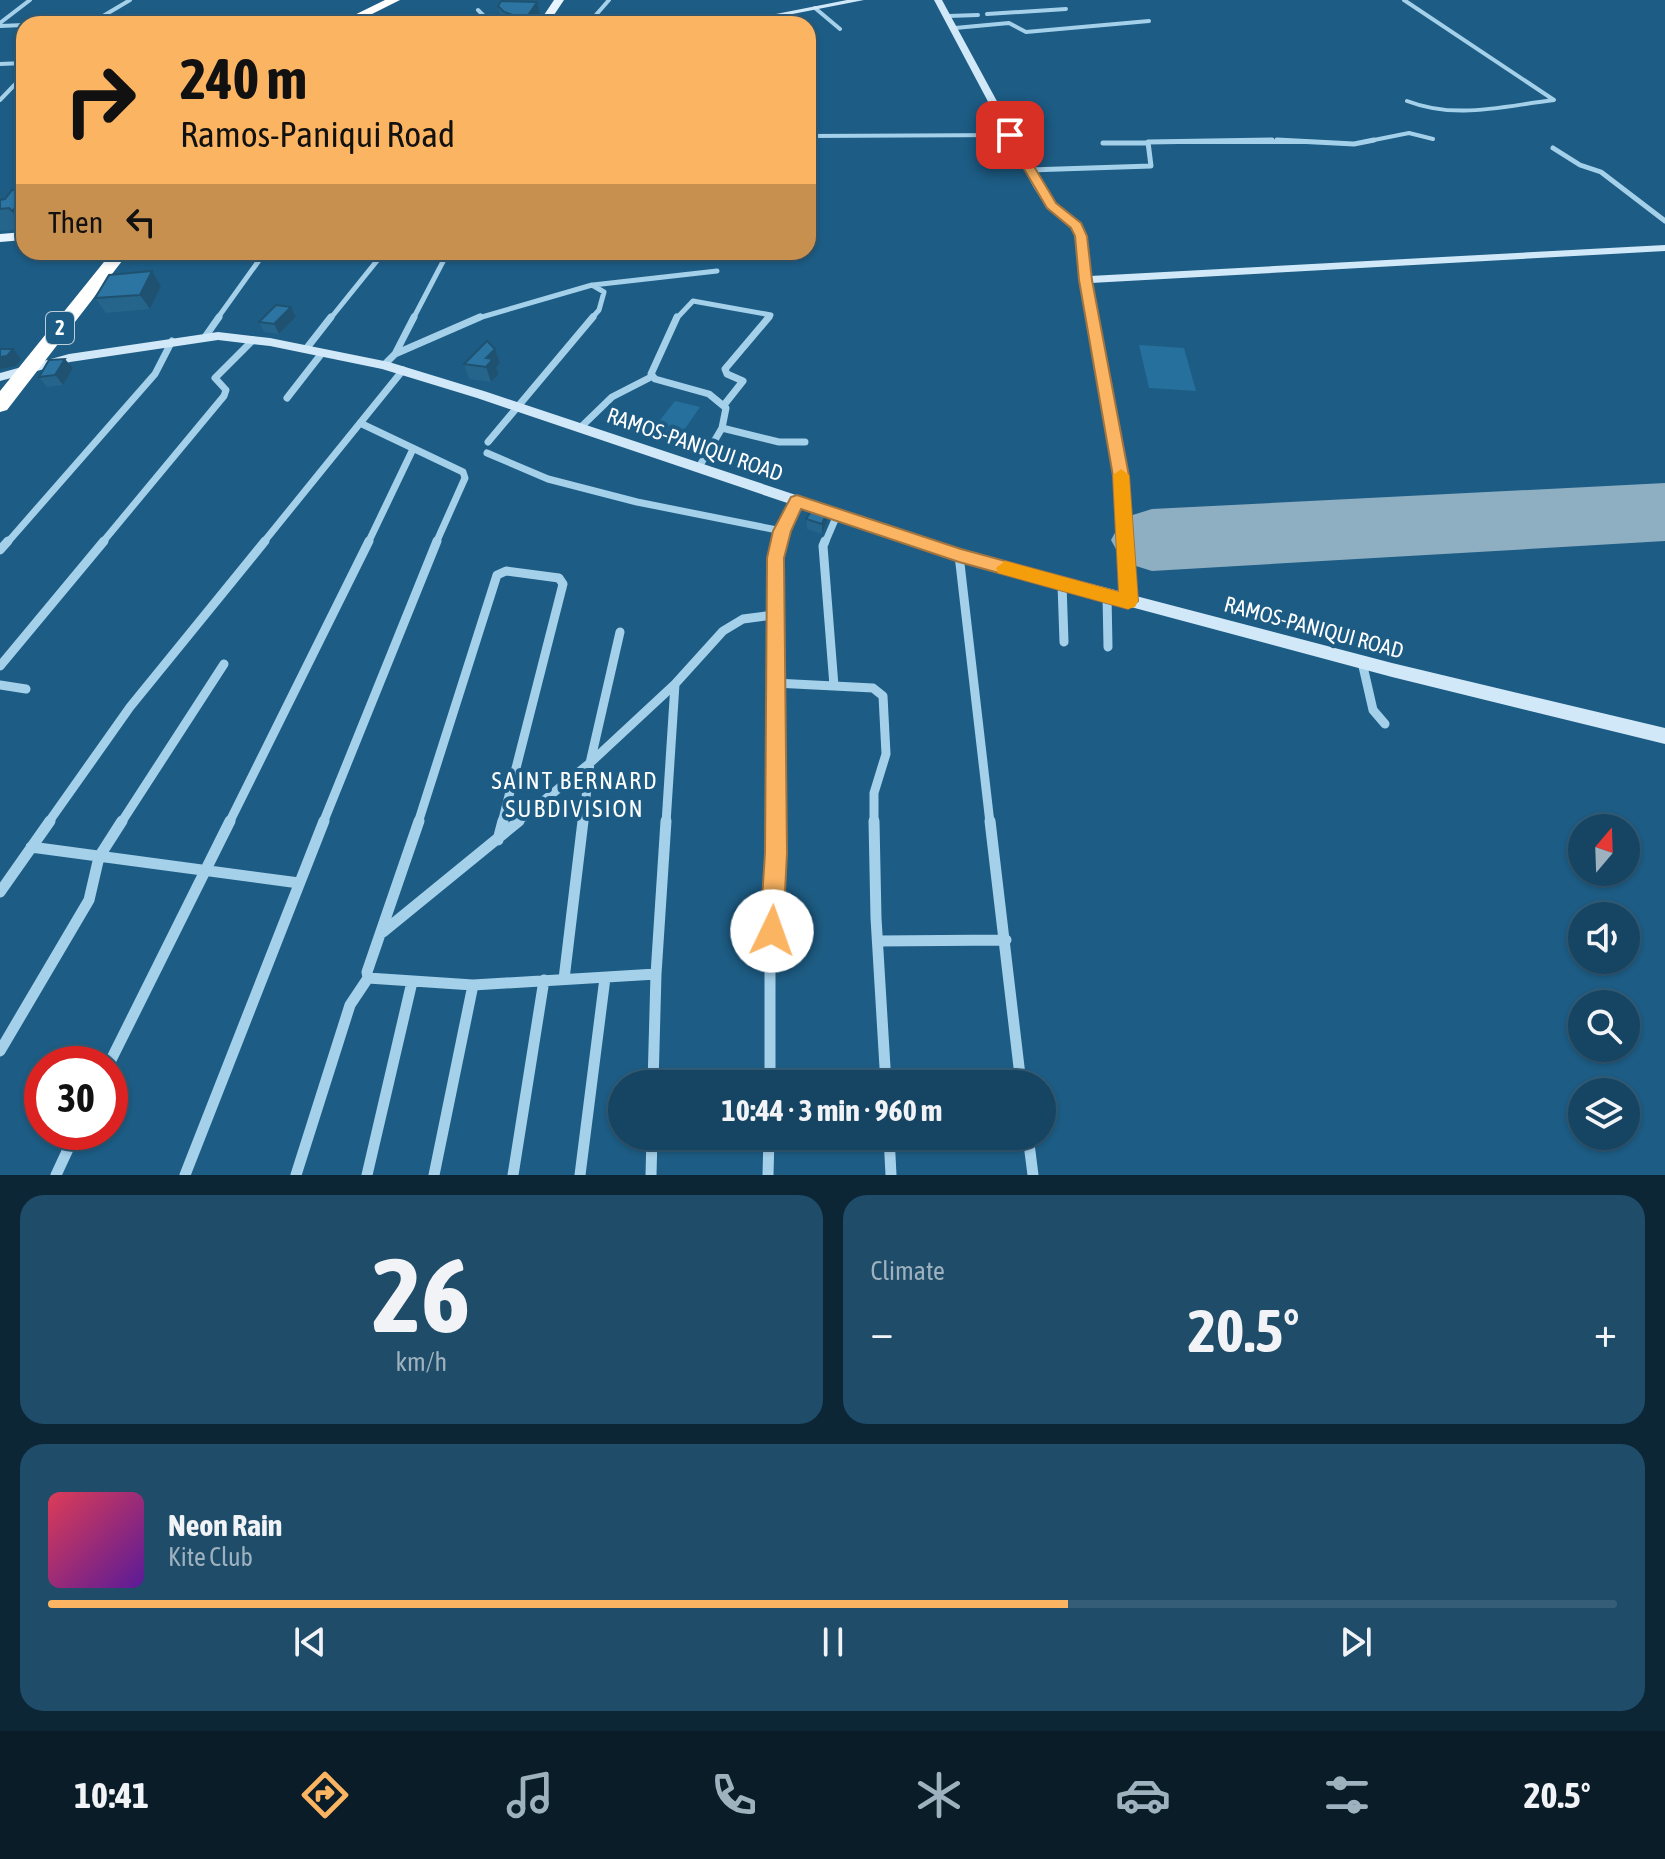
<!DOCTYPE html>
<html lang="en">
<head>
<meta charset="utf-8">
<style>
	body { margin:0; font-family:"Asap Condensed",sans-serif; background:#1f4c69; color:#f1f3f6; height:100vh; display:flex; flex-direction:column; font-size:30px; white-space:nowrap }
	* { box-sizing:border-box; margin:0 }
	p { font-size:26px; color:#9eb1be }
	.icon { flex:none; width:44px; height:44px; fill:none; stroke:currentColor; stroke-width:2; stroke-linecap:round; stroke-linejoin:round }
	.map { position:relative; height:1175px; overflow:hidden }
	.side { display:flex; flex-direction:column; gap:20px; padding:20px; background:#0c2636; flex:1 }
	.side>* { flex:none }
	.hud { position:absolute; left:16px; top:16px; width:800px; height:244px; border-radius:24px; box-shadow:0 2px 6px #0004,0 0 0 2px #355d78; background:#fab462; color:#111; overflow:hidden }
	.needle { width:52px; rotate:19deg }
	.controls { position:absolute; left:1568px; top:814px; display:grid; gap:16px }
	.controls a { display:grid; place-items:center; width:72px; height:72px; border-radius:50%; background:#164563; box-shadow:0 2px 6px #0004,0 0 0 2px #355d78; font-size:40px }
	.speed { position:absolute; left:24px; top:1046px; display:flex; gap:16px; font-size:40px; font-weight:700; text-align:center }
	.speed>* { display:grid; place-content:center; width:104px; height:104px; border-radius:50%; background:#164563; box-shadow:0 2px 6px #0004,0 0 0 2px #355d78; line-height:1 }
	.speed .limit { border:12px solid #d22; background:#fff; color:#111 }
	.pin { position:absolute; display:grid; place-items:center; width:68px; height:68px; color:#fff; margin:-34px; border-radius:16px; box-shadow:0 4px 12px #0006 }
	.me { position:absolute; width:88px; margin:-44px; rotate:3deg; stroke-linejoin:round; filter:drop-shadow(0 0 6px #0008) }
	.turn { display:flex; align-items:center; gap:28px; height:168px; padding:0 32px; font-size:36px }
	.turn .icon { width:104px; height:104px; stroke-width:2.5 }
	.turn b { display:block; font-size:56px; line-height:68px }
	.then { display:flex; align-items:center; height:76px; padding:0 32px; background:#0003; gap:16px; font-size:30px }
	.big { font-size:60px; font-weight:700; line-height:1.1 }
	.side .tile { flex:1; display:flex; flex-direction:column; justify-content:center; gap:12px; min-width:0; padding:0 28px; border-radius:24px; background:#1f4c69 }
	.side .dial { align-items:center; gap:0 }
	.dial b { font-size:104px; line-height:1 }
	.song { display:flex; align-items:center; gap:24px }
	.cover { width:96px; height:96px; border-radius:12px; background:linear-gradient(135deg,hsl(350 70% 55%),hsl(270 70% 35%)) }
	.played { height:8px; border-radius:4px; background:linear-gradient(90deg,#fab462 65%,#355d78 65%) }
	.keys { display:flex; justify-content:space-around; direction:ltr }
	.heat { display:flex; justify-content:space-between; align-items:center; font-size:44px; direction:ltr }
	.side .tiles { flex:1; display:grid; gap:20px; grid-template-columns:1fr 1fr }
	.tile:last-child { grid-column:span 2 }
	.trip { position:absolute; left:608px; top:1070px; width:448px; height:80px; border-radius:40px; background:#164563; box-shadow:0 2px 6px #0004,0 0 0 2px #355d78; font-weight:700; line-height:80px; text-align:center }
	.menu { display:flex; height:128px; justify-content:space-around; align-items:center; background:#091c28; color:#9eb1be }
	.menu .icon { width:56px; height:56px }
	.menu .active { color:#fab462 }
	.menu b { font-size:36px; color:#f1f3f6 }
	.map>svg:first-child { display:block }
	.green { fill:#26709d }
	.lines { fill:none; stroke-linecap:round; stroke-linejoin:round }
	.runway { fill:#8eaec2; fill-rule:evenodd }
	.street-far4 { stroke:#a4d0ea; stroke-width:4 }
	.street-far3 { stroke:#a4d0ea; stroke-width:5 }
	.street-far2 { stroke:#a4d0ea; stroke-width:7 }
	.street-far1 { stroke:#a4d0ea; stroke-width:9 }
	.street { stroke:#a4d0ea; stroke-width:11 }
	.secondary { fill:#d0e8f8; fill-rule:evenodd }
	.primary { fill:#e8f4fe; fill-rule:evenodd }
	.highway { fill:#fff; fill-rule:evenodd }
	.wall { fill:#26658b }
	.shaded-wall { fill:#1f5271 }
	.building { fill:#2c75a2; stroke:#1f5271; stroke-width:2 }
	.route { fill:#fab462; stroke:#a27540; stroke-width:2 }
	.slow { fill:#f59e0b }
	.labels { text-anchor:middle; stroke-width:8; stroke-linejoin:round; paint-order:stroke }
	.shield { fill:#1d5c84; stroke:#bbceda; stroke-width:2 }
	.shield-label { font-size:20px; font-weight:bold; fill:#fff }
	.street-label { font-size:22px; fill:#fff; stroke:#1d5c84 }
	.neighbourhood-label { font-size:24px; letter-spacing:2px; fill:#fff; stroke:#1d5c84 }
</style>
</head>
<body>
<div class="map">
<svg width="1665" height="1175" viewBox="0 0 1665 1175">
	<rect width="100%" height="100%" fill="#1d5c84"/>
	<path class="green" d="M1139,345l45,3 12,43 -47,-3z
		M675,401l25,6 -20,29 -27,-7z"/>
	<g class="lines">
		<path class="runway" d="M1665,483v58l-513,30 -29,-9 -12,-22 12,-22 29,-9z"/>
		<path class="street-far4" d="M1404,0l150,100c-51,6 -98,20 -147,1
			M815,8l25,21
			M478,10l7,7 17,7
			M987,14l79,-5
			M948,16l30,-1
			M93,22l37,-22
			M0,23l30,-23
			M54,24l64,-1
			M588,24l21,-24
			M0,26l24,-1
			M955,28l54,-5 17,9 123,-11
			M0,64l24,-1
			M0,100l24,-25
			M808,136l202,-1
			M1148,142h168
			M1364,142l45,-9 24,6"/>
		<path class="street-far3" d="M1277,140l77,4 20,-4
			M1103,143h44
			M1553,148l27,17 21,7 64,49
			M1029,170l122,-4 -3,-24 124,-2
			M278,252h6
			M593,285l124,-14
			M217,319l48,-67
			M330,319l54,-67
			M413,319l35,-67
			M475,319l117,-34 12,7 -5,18 -8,9
			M676,319l17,-18 78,14 -4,4"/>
		<path class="street-far2" d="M677,317l-26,57 4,5 54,15 17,14 -4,20 -23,39
			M205,337l14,-20
			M306,349l25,-32
			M395,354l19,-37
			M384,365l11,-11 85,-37
			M287,398l35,-45
			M724,405l19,-24 -16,-7 -2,-5 44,-52
			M360,423l103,49 2,6 -29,65
			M580,428l32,-31 39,-20
			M722,428l57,14h26
			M488,442l105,-125
			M487,453l61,26 89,23 145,29
			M7,543l148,-169 17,-33
			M102,543l122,-147 2,-6 -11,-12 38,-38
			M263,543l140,-173
			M368,543l45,-94
			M779,543l18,-42
			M825,543l12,-28"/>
		<path class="street-far1" d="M825,541l-2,5 11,140
			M0,550l8,-9
			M959,555l31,268
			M1062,584l2,58
			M1107,595l1,52
			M1362,662l11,48 12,14
			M0,666l104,-125
			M775,683v-125l5,-17
			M0,685l26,4
			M48,823l82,-116 135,-166
			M121,823l103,-159
			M229,823l140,-282
			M323,823l114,-282
			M418,823l79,-248 9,-4 53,7 4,6 -61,239
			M516,823l74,-60 85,-79 48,-53 20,-12 30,-4
			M583,823l7,-60 30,-131
			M666,823l9,-139
			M776,823l-1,-140 98,5 10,8 3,58 -12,39v30"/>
		<path class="street" d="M419,821l-52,151 1,6 105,7 183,-11 10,-153
			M874,821l2,97 10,166
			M990,821l31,263
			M498,840l5,-19
			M31,847l268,36
			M0,892l50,-71
			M383,932l136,-111
			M878,941l128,-1
			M564,979l19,-158
			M0,1051l89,-151 10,-43 23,-36
			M109,1064l121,-243
			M653,1084l3,-110
			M770,1084v-126l6,-137
			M889,1136l2,39
			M1028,1136l5,39
			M56,1175l20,-43
			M185,1175l139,-354
			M296,1175l54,-170 18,-27
			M367,1175l45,-193
			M434,1175l39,-190
			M513,1175l31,-195
			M580,1175l25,-197
			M651,1175l1,-39
			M768,1175l1,-39"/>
		<path class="secondary" d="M847,0h17l-122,24h-17z
			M934,0h8l102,188 11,16 29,26 6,46 575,-31v6l-574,32 37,193 8,120 256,67 273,65v16l-273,-67 -433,-116 -482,-163 -95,-29 -112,-23 -52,-6 -148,22 -70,19v-8l69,-19 149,-22 52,6 119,24 98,30 474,158 158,41 -5,-115 -35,-196 -5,-49 -27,-23 -13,-20z"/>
		<path class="primary" d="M554,0h10l-16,24h-10z
			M24,232v8l-24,2v-8z"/>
		<path class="highway" d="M385,0h15l-48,24h-16z
			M112,252h17l-122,158 -7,2v-21z"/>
	</g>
	<path class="wall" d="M498,6l42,8 -6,10h-28l-5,-6z
		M24,190v39l-24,2v-31l5,-1z
		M152,271l9,15 -11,23 -44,4 -11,-15z
		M291,307l5,10 -17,17 -15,-2 -5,-10z
		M464,364h36l-4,4 3,6 -8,8 -22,-3z
		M73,368l-10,17 -16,2 -8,-10z
		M827,512v9l-5,13 -15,-5 -1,-10z"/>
	<path class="shaded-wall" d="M537,2l3,12 -6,10h-11l-2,-6z
		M24,199v29l-12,-17z
		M152,271l9,15 -11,23 -10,-14z
		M291,307l5,10 -17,17 -5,-10z
		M13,349l8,10 -5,7 -16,3v-12z
		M495,349l5,15 -4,4 3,6 -8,8 -5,-15v-9z
		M65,359l8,9 -10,17 -8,-10z
		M827,512v9l-5,13v-10z"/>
	<path class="building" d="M501,1l36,1 -10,15 -6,1 -17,-6 -6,-6z
		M12,190h12v9l-12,12 -3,-3 -9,1v-9l5,-1z
		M152,271l-12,24 -45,3 14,-23z
		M276,305l15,2 -17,17 -15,-2z
		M487,341l8,8 -9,9 7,1 -7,8 -22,-3z
		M0,349h13l-6,7 -7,1z
		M65,359l-10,16 -16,2 10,-17z
		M813,508l14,4 -5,12 -16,-5z"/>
	<path class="route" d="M1006,133h8l42,70 25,20 6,13 5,44 37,196 9,125 -10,8 -169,-47 -158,-53 -10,22 -7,27 3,295 -4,78 -3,9 -8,3 -9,-3 -3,-9 5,-78 2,-295 6,-27 18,-34 6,-2 164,54 158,43 -6,-116 -34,-196 -4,-44 -4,-8 -24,-20 -43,-73z"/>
	<path class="slow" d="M1121,469l8,6 9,126 -3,6 -7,2 -130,-36 -2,-5 9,-7 114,31 -6,-117z"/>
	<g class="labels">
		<rect class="shield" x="46" y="312" width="28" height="32" rx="6"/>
		<g class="shield-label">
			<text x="60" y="335">2</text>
		</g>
		<g class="street-label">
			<text transform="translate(695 444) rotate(19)" y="8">RAMOS-PANIQUI ROAD</text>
			<text transform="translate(1314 627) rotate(15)" y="8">RAMOS-PANIQUI ROAD</text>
		</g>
		<g class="neighbourhood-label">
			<text x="575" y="789">SAINT BERNARD<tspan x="575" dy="28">SUBDIVISION</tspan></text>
		</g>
	</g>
</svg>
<div class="controls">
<a><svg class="needle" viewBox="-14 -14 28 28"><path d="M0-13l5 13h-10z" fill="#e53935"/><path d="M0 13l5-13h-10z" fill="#9eb1be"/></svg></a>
<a><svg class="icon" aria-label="sound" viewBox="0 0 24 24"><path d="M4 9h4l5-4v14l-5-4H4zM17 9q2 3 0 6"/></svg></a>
<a><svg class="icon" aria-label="search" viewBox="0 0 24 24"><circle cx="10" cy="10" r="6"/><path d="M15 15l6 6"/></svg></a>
<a><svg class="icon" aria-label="layers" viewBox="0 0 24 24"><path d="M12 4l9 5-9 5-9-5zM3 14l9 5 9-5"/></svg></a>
</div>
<div class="speed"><div class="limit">30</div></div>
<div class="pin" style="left:1010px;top:135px;background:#d93025"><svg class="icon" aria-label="arrive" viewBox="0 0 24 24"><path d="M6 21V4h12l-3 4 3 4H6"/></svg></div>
<svg class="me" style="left:772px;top:931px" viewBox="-20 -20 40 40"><circle r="19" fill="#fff"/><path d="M0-13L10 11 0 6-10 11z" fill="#fab462"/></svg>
<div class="trip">10:44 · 3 min · 960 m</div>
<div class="hud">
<div class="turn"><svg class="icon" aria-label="right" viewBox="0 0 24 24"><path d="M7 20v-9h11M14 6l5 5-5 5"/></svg><div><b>240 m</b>Ramos-Paniqui Road</div></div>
<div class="then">Then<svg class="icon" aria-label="left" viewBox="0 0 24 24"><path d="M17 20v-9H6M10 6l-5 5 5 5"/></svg></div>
</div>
</div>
<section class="side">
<div class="tiles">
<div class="tile dial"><b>26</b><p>km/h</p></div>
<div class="tile"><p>Climate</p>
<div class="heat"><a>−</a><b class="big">20.5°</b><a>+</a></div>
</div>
<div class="tile">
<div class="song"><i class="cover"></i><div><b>Neon Rain</b><p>Kite Club</p></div></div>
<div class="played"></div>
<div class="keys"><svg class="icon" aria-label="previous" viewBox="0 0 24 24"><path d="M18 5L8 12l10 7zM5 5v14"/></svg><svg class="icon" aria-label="pause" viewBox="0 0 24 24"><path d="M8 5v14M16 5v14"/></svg><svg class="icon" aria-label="next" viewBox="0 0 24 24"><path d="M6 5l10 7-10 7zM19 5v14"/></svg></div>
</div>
</div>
</section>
<nav class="menu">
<b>10:41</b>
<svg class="icon active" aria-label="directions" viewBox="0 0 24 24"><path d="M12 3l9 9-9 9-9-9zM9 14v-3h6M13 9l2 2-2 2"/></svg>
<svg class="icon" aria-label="music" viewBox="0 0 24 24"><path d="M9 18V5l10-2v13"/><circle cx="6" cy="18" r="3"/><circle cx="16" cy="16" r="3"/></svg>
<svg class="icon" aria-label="phone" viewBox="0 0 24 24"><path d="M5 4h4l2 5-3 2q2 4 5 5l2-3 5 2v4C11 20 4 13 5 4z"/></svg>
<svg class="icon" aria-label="climate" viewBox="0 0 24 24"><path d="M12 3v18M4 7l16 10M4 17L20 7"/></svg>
<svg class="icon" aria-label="car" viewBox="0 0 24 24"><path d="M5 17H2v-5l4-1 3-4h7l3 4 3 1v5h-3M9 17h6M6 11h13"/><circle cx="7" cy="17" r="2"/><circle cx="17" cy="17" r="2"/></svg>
<svg class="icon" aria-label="filters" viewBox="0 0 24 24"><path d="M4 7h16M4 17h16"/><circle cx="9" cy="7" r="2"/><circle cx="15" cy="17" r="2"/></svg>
<b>20.5°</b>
</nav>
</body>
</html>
